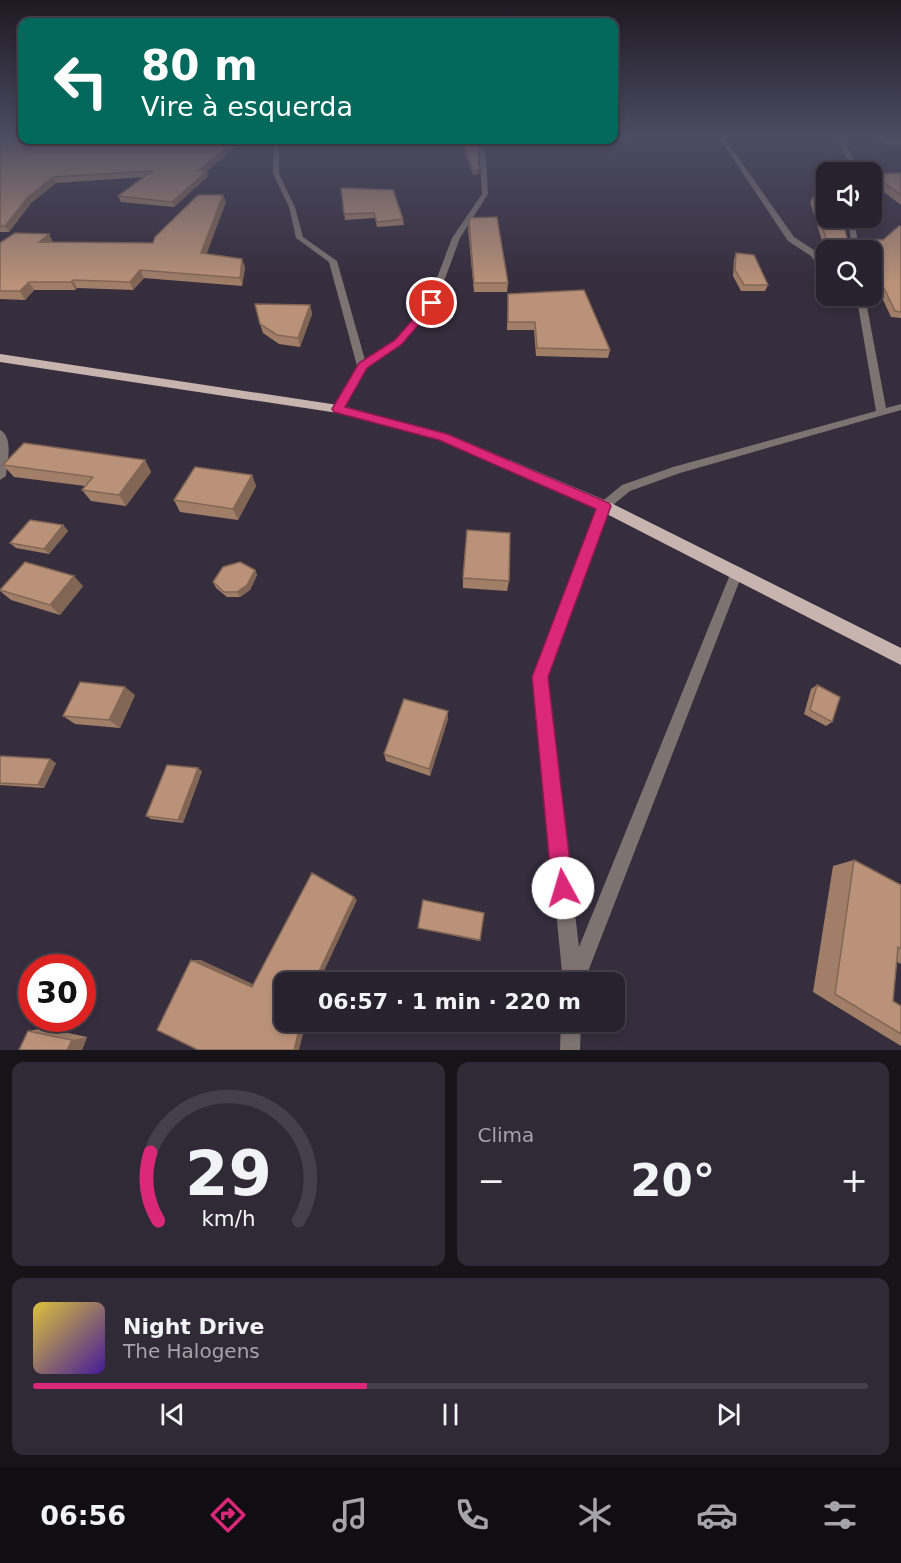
<!DOCTYPE html>
<html lang="pt">
<head>
<meta charset="utf-8">
<style>
	body { margin:0; font-family:"DejaVu Sans",sans-serif; background:#302a36; color:#f1f3f6; height:100vh; display:flex; flex-direction:column; font-size:22px; white-space:nowrap }
	* { box-sizing:border-box; margin:0 }
	p { font-size:20px; color:#a5a4aa }
	.icon { flex:none; width:33px; height:33px; fill:none; stroke:currentColor; stroke-width:2; stroke-linecap:round; stroke-linejoin:round }
	.map { position:relative; height:1050px; overflow:hidden }
	.sheet { display:flex; flex-direction:column; gap:12px; padding:12px; background:#161319; flex:1 }
	.sheet>* { flex:none }
	.hud { position:absolute; left:18px; top:18px; width:600px; height:126px; border-radius:12px; box-shadow:0 3px 9px #0003,0 0 0 2px #443f4a; background:#00695c; color:#fff; overflow:hidden }
	.controls { position:absolute; left:816px; top:162px; display:grid; gap:12px }
	.controls a { display:grid; place-items:center; width:66px; height:66px; border-radius:12px; background:#28222e; box-shadow:0 3px 9px #0003,0 0 0 2px #443f4a; font-size:30px }
	.speed { position:absolute; left:18px; top:954px; display:flex; gap:12px; font-size:30px; font-weight:700; text-align:center }
	.speed>* { display:grid; place-content:center; width:78px; height:78px; border-radius:50%; background:#28222e; box-shadow:0 3px 9px #0003,0 0 0 2px #443f4a; line-height:1 }
	.speed .limit { border:9px solid #d22; background:#fff; color:#111 }
	.pin { position:absolute; display:grid; place-items:center; width:51px; height:51px; color:#fff; margin:-26px; border:3px solid #fff; border-radius:50%; box-shadow:0 2px 6px #0007 }
	.me { position:absolute; width:66px; margin:-33px; rotate:354deg; stroke-linejoin:round; filter:drop-shadow(0 0 4px #0008) }
	.turn { display:flex; align-items:center; gap:21px; height:126px; padding:0 24px; font-size:27px }
	.turn .icon { width:78px; height:78px; stroke-width:2.5 }
	.turn b { display:block; font-size:42px; line-height:51px }
	.big { font-size:45px; font-weight:600; line-height:1.1 }
	.sheet .tile { flex:1; display:flex; flex-direction:column; justify-content:center; gap:9px; min-width:0; padding:0 21px; border-radius:12px; background:#302a36 }
	.sheet .dial { align-items:center; gap:0 }
	.dial svg { height:156px; overflow:visible; fill:none; stroke:#443f4a; stroke-width:7; stroke-linecap:round; text-anchor:middle }
	.dial text { fill:#f1f3f6; stroke:none }
	.song { display:flex; align-items:center; gap:18px }
	.cover { width:72px; height:72px; border-radius:9px; background:linear-gradient(135deg,hsl(50 70% 55%),hsl(260 70% 35%)) }
	.played { height:6px; border-radius:3px; background:linear-gradient(90deg,#db2777 40%,#443f4a 40%) }
	.keys { display:flex; justify-content:space-around; direction:ltr }
	.heat { display:flex; justify-content:space-between; align-items:center; font-size:33px; direction:ltr }
	.sheet .tiles { flex:1; display:grid; gap:12px; grid-template-columns:1fr 1fr }
	.tile:last-child { grid-column:span 2 }
	.trip { position:absolute; left:274px; top:972px; width:351px; height:60px; border-radius:12px; background:#28222e; box-shadow:0 3px 9px #0003,0 0 0 2px #443f4a; font-weight:600; line-height:60px; text-align:center }
	.tab-bar { display:flex; height:96px; justify-content:space-around; align-items:center; background:#100e12; color:#a5a4aa }
	.tab-bar .icon { width:42px; height:42px }
	.tab-bar .selected { color:#db2777 }
	.tab-bar b { font-size:27px; color:#f1f3f6 }
	.map>svg:first-child { display:block }
	.lines { fill:none; stroke-linecap:round; stroke-linejoin:round }
	.service { fill:#7d7370; fill-rule:evenodd }
	.minor { fill:#7d7370; fill-rule:evenodd }
	.primary { fill:#c8b4af; fill-rule:evenodd }
	.wall { fill:#a07e68 }
	.shaded-wall { fill:#826655 }
	.building { fill:#ba9279; stroke:#826655; stroke-width:1.5 }
	.route { fill:#db2777; stroke:#8e194d; stroke-width:1.5 }
</style>
</head>
<body>
<div class="map">
<svg width="901" height="1050" viewBox="0 0 901 1050">
	<rect width="100%" height="100%" fill="#362d3d"/>
	<g class="lines">
		<path class="service" d="M718,136h5l71,101 23,15 9,15v7h-3l-12,-18 -23,-15z
			M836,136h6l12,25v11h-6v-11z
			M274,140h5v34l16,33 8,30 34,24 28,99 31,-20 32,-38 24,-64 30,-44 -3,-53 2,-1 4,1 3,53 -28,44 -24,65 -34,41 -36,24 -23,41 -5,3 -5,-3 24,-43 -28,-104 -33,-24 -7,-31 -16,-33z
			M848,218h6l5,32h-7z
			M845,296h20l21,112 15,-4v6l-221,63 -50,18 -22,18h-8l-2,-3 2,-3 22,-18 51,-18 203,-56 -18,-106z
			M0,430c14,7 7,33 6,46l-6,4z"/>
		<path class="minor" d="M604,502l6,4 -63,171 32,270 152,-375 1,-4 5,-1 5,1 1,4 -159,410h-21l-30,-305 65,-171z
			M561,1022h20l-1,28h-20z"/>
		<path class="primary" d="M0,354l338,51 110,29 161,68 292,146v17l-302,-155 -160,-70 -101,-27 -338,-51z"/>
	</g>
	<path class="wall" d="M0,136l244,4 -38,31 2,5 -34,31 -53,-5 -3,-6 26,-19 -88,6 -25,20 -22,29h-9z
		M869,136h32v9l-18,-1z
		M461,140h17l1,34 -6,1z
		M901,173v32l-29,-22v-9z
		M341,188l62,31 1,6 -27,2 -2,-9 -30,2z
		M813,197l37,53h-24v4l-16,-52z
		M226,202l-20,52 39,13 -3,19 -98,-8 -11,12 -56,-2 -2,2h-41l-9,10 -25,-1v-56l53,-1 100,1z
		M469,221l39,62 -1,9h-33l-6,-63z
		M901,226v92l-10,-1 -19,-41v-26h-12v-6l3,-5 20,1z
		M736,253l32,32 -3,6h-24l-8,-15 1,-17z
		M508,294l102,56 -2,8 -72,-2 -2,-26h-27z
		M310,305l2,9 -12,33 -21,-3 -16,-11 -3,-9z
		M145,460l6,12 -25,34 -35,-5 -9,-11 3,-4 -71,-9 -11,-12z
		M252,475l4,11 -18,34 -58,-8 -6,-12z
		M63,525l5,6 -19,23 -33,-6 -6,-5z
		M255,570l2,5 -7,15 -10,7h-13l-11,-9 -3,-6z
		M463,578l46,3 -2,10 -44,-3z
		M83,586l-23,29 -49,-15 -11,-9z
		M817,685l15,37 -6,4 -22,-12 7,-25z
		M135,695l-15,33 -45,-4 -12,-8z
		M448,719l-18,57 -44,-15 -2,-7z
		M0,756l56,7 -12,25 -44,-3z
		M202,771l-19,52 -32,-4 -5,-3z
		M854,860l47,25v79l-4,-2 -4,39 8,5v40l-88,-54 20,-126z
		M418,928l62,12 -1,1z
		M45,1028l42,9 -5,13h-63l9,-19z"/>
	<path class="shaded-wall" d="M236,140h8l-43,36 -2,-6z
		M479,169v5l-6,1v-5z
		M207,171l1,5 -34,31 -2,-5z
		M53,177l3,6 -25,20 -22,29 -4,-6 22,-28z
		M223,195l3,7 -22,59 -3,-8z
		M49,234l4,8h-14z
		M242,259l3,8 -3,19 -2,-8z
		M140,270l4,8 -11,12 -3,-8z
		M73,280l4,8 -2,2 -4,-8z
		M29,282l5,8 -9,10 -5,-9z
		M310,305l2,9 -12,33 -2,-9z
		M145,460l6,12 -25,34 -7,-11z
		M252,475l4,11 -18,34 -5,-11z
		M63,525l5,6 -19,23 -5,-5z
		M255,570l2,5 -7,15 -10,7 -3,-5z
		M74,576l9,10 -23,29 -10,-10z
		M125,687l10,8 -15,33 -11,-8z
		M448,711v8l-18,57 -1,-7z
		M50,759l6,4 -12,25 -6,-3z
		M198,768l4,3 -19,52 -5,-3z
		M354,897l3,3 -38,82h-5z
		M191,960h10l58,27h-7z
		M301,1022h5l-7,28h-5z
		M87,1037l-5,13h-15l5,-10z"/>
	<path class="building" d="M0,136h22v4h214l-37,30 8,1 -35,31 -54,-6 34,-25 -99,6 -26,21 -22,28h-5z
		M881,136h20v4l-16,-1z
		M463,140h15l1,29 -6,1z
		M901,173v22l-29,-21z
		M341,188l52,2 10,29 -26,3 -3,-9 -30,1z
		M198,195h25l-22,58 41,6 -2,19 -100,-8 -10,12 -57,-2 -2,2h-42l-9,9h-20v-48l15,-10 34,1 -10,8 114,1 2,-6z
		M813,197l13,1v20h16l8,32h-20z
		M497,217l11,66h-34l-5,-62 1,-3z
		M899,226h2v86l-6,-1 -23,-48v-13h-6l-3,-4v-7l20,1z
		M736,253l18,2 14,30h-24l-9,-15z
		M584,290l26,60 -73,-2 -2,-26h-27v-28z
		M255,304l55,1 -12,33 -21,-3 -17,-11z
		M24,443l121,17 -26,35 -37,-5 11,-13 -90,-12z
		M195,467l57,8 -19,34 -59,-9z
		M30,520l33,5 -19,24 -34,-6z
		M467,530l43,3 -1,48 -46,-3z
		M25,562l49,14 -24,29 -50,-15z
		M240,562l15,8 -8,15 -10,7h-13l-11,-10 10,-15z
		M80,682l45,5 -16,33 -46,-4z
		M817,685l23,12 -8,25 -22,-12z
		M404,699l44,12 -19,58 -45,-15z
		M0,756l50,3 -12,26 -38,-2z
		M167,765l31,3 -20,52 -32,-4z
		M854,860l47,25v64l-3,-2 -5,54 8,5v28l-66,-40z
		M312,873l42,24 -40,85h-29v40h16l-7,28h-96l-41,-20 34,-70 61,27z
		M423,900l61,13 -4,27 -62,-12z
		M28,1031l44,9 -5,10h-48z"/>
	<linearGradient id="sky" x2="0" y2="1"><stop stop-color="#1e1922"/><stop offset="0.48" stop-color="#4c4c62"/><stop offset="1" stop-color="#4c4c62" stop-opacity="0"/></linearGradient>
	<rect width="901" height="284" fill="url(#sky)"/>
	<path class="route" d="M429,301l8,2 -35,41 -35,24 -22,39 102,27 162,69 2,3 -63,171 25,211 -3,8 -7,3 -8,-3 -3,-8 -20,-211 64,-168 -157,-69 -105,-28 -2,-3 27,-46 36,-23z"/>
</svg>
<div class="controls">
<a><svg class="icon" aria-label="sound" viewBox="0 0 24 24"><path d="M4 9h4l5-4v14l-5-4H4zM17 9q2 3 0 6"/></svg></a>
<a><svg class="icon" aria-label="search" viewBox="0 0 24 24"><circle cx="10" cy="10" r="6"/><path d="M15 15l6 6"/></svg></a>
</div>
<div class="speed"><div class="limit">30</div></div>
<div class="pin" style="left:432px;top:303px;background:#d93025"><svg class="icon" aria-label="arrive" viewBox="0 0 24 24"><path d="M6 21V4h12l-3 4 3 4H6"/></svg></div>
<svg class="me" style="left:563px;top:888px" viewBox="-20 -20 40 40"><circle r="19" fill="#fff"/><path d="M0-13L10 11 0 6-10 11z" fill="#db2777"/></svg>
<div class="trip">06:57 · 1 min · 220 m</div>
<div class="hud">
<div class="turn"><svg class="icon" aria-label="left" viewBox="0 0 24 24"><path d="M17 20v-9H6M10 6l-5 5 5 5"/></svg><div><b>80 m</b>Vire à esquerda</div></div>
</div>
</div>
<section class="sheet">
<div class="tiles">
<div class="tile dial"><svg viewBox="0 0 100 80">
<path d="M14 69A42 42 0 1 1 86 69"/>
<path d="M14 69A42 42 0 0 1 10 34" stroke="#db2777"/>
<text x="50" y="56" font-size="32" font-weight="700">29</text>
<text x="50" y="72" font-size="11">km/h</text>
</svg></div>
<div class="tile"><p>Clima</p>
<div class="heat"><a>−</a><b class="big">20°</b><a>+</a></div>
</div>
<div class="tile">
<div class="song"><i class="cover"></i><div><b>Night Drive</b><p>The Halogens</p></div></div>
<div class="played"></div>
<div class="keys"><svg class="icon" aria-label="previous" viewBox="0 0 24 24"><path d="M18 5L8 12l10 7zM5 5v14"/></svg><svg class="icon" aria-label="pause" viewBox="0 0 24 24"><path d="M8 5v14M16 5v14"/></svg><svg class="icon" aria-label="next" viewBox="0 0 24 24"><path d="M6 5l10 7-10 7zM19 5v14"/></svg></div>
</div>
</div>
</section>
<nav class="tab-bar">
<b>06:56</b>
<svg class="icon selected" aria-label="directions" viewBox="0 0 24 24"><path d="M12 3l9 9-9 9-9-9zM9 14v-3h6M13 9l2 2-2 2"/></svg>
<svg class="icon" aria-label="music" viewBox="0 0 24 24"><path d="M9 18V5l10-2v13"/><circle cx="6" cy="18" r="3"/><circle cx="16" cy="16" r="3"/></svg>
<svg class="icon" aria-label="phone" viewBox="0 0 24 24"><path d="M5 4h4l2 5-3 2q2 4 5 5l2-3 5 2v4C11 20 4 13 5 4z"/></svg>
<svg class="icon" aria-label="climate" viewBox="0 0 24 24"><path d="M12 3v18M4 7l16 10M4 17L20 7"/></svg>
<svg class="icon" aria-label="car" viewBox="0 0 24 24"><path d="M5 17H2v-5l4-1 3-4h7l3 4 3 1v5h-3M9 17h6M6 11h13"/><circle cx="7" cy="17" r="2"/><circle cx="17" cy="17" r="2"/></svg>
<svg class="icon" aria-label="filters" viewBox="0 0 24 24"><path d="M4 7h16M4 17h16"/><circle cx="9" cy="7" r="2"/><circle cx="15" cy="17" r="2"/></svg>
</nav>
</body>
</html>
